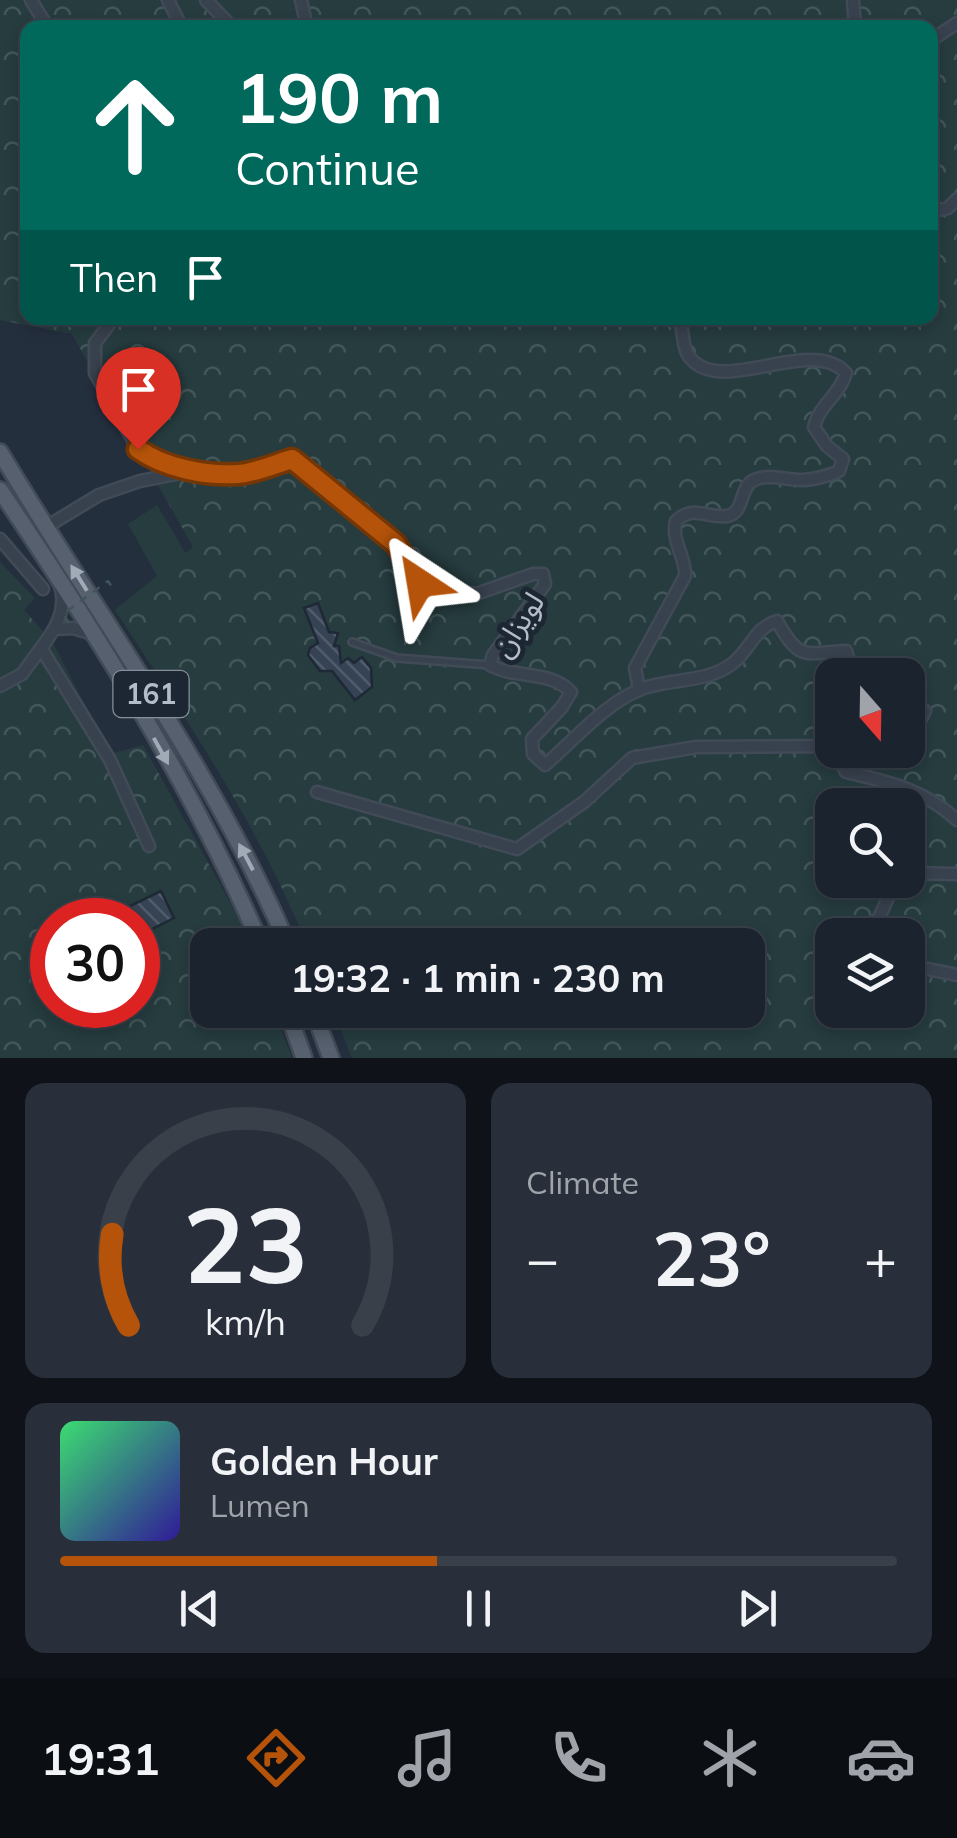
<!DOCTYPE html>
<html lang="en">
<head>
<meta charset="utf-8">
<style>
	body { margin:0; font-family:Mulish,"Noto Sans Arabic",sans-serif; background:#282f3a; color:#f1f3f6; height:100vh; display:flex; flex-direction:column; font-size:38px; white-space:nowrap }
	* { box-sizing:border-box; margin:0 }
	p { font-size:32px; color:#a0a4aa }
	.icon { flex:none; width:55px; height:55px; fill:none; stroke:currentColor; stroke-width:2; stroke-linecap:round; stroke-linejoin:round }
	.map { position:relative; height:1058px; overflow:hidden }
	.sheet { display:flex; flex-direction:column; gap:25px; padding:25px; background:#0f1319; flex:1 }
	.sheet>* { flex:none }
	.guide { position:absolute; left:20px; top:20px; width:918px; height:305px; border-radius:20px; box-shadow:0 5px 15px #0003,0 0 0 2px #39404a; background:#00695c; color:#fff; overflow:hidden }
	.needle { width:65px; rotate:160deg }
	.tools { position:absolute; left:815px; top:658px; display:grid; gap:20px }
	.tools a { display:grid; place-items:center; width:110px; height:110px; border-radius:20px; background:#1b232e; box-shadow:0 5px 15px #0003,0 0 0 2px #39404a; font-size:50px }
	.speed { position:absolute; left:30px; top:898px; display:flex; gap:20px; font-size:50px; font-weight:700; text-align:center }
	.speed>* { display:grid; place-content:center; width:130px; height:130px; border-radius:50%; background:#1b232e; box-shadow:0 5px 15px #0003,0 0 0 2px #39404a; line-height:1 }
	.speed .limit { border:15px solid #d22; background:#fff; color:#111 }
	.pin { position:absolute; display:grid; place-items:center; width:85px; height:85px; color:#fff; margin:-102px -42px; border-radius:50% 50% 50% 0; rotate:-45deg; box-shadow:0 0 10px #0007 }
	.pin .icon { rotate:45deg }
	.me { position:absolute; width:110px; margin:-55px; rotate:327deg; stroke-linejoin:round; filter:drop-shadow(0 0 8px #0008) }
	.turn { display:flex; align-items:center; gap:35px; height:210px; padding:0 50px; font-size:45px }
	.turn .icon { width:130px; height:130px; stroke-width:2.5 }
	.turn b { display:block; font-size:70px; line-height:85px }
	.then { display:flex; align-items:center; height:95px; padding:0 50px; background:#0003; gap:20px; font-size:38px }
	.big { font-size:75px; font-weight:700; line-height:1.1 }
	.sheet .widget { flex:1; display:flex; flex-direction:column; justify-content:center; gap:15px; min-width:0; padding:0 35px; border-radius:20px; background:#282f3a }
	.sheet .dial { align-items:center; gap:0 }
	.dial svg { height:260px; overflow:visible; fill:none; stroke:#39404a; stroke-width:7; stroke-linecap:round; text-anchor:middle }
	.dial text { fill:#f1f3f6; stroke:none }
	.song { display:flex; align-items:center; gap:30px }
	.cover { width:120px; height:120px; border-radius:15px; background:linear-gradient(135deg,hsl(140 70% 55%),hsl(250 70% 35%)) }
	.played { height:10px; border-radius:5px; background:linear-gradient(90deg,#b45309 45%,#39404a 45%) }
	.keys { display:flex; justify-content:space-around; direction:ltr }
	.heat { display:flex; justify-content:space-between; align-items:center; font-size:55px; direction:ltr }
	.sheet .tiles { flex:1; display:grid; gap:25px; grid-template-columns:1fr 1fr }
	.widget:last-child { grid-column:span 2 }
	.trip { position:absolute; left:190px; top:928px; width:575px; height:100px; border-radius:20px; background:#1b232e; box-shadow:0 5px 15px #0003,0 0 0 2px #39404a; font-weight:700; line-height:100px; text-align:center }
	.dock { display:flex; height:160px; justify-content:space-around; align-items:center; background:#0b0e12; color:#a0a4aa }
	.dock .icon { width:70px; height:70px }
	.dock .selected { color:#b45309 }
	.dock b { font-size:45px; color:#f1f3f6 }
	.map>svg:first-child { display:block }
	.grass { fill:#263c3f }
	.forest { fill:url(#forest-crowns); fill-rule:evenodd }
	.building { fill:url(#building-back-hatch); stroke:#1f2835; stroke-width:2.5 }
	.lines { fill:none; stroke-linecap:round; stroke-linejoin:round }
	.service-casing { stroke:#414a57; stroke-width:10 }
	.minor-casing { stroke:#414a57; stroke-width:15 }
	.primary-casing { stroke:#414a57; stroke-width:20 }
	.service { stroke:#38414e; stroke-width:5 }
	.minor { stroke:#38414e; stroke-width:10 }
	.primary { stroke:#56606e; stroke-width:15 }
	.path-bridge { stroke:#3f5557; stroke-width:2.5; stroke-dasharray:8 8; stroke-linecap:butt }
	.oneway { fill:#a1aab7 }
	.route-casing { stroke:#753606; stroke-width:25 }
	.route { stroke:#b45309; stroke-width:18 }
	.labels { text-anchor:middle; stroke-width:10; stroke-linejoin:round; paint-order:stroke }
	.shield { fill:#1d2633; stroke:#878f9c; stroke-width:2.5 }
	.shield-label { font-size:28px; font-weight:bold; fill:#b4bcc9 }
	.street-label { font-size:30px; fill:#b4bcc9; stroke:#1d2633 }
</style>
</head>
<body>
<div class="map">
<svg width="957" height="1058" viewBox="0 0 957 1058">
	<defs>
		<pattern id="forest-crowns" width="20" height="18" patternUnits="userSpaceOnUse" patternTransform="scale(2.5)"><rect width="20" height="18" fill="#263c3f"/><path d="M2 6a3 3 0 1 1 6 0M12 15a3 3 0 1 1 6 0" fill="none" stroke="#435659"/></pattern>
		<pattern id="building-back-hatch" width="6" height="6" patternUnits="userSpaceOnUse" patternTransform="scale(2.5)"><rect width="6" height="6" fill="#364354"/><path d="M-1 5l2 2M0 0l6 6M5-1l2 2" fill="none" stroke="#515c6b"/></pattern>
	</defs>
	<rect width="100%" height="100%" fill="#242f3e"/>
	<path class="grass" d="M157,505l35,59 -30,21 -34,-61z"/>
	<path class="forest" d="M0,0h957v1058h-605l-19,-48h415v-65h-441c-48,-119 -122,-228 -192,-335l78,-63 -121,-213 -72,-14zM28,28h902v290h-902zM832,675h76v75h-76zM832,805h76v75h-76zM832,935h76v75h-76z
		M0,562l35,36 -11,12 28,31 58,113 33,-9 99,179 7,21h-41v65h66l18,48h-292zM52,920h86v85h-86z"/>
	<path class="building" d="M318,603l11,29 9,1 -4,13h5l2,17 7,-5 6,5 8,-6 9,11 1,19 -17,13 -23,-29h-12l-12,-16 2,-7 8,-5 -14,-35z
		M161,891l13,27 -30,15 -14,-27z"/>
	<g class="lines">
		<g class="service-casing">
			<path id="service" d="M352,642l45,16 93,7"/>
		</g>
		<g class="minor-casing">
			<path id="minor" d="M31,0l17,28
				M168,0l14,28
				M206,0l27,28
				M301,0l6,28
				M853,0l2,28
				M930,41l27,-18
				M930,212l18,-4 9,-9
				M114,318l-19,25v30l43,76 13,9 37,11
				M46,527l53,-32 41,-14 51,-10 49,3 52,-15 104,85 24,39 56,11 57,-20h10l2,10 -52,71 -3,10c25,14 61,5 81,27l-9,15 -30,32 1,15 12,11c29,-25 62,-64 99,-77 29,-10 64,-5 89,-25 18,-14 21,-35 44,-42 23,41 27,32 69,30l6,19 6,5
				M0,539l43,50
				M55,629l18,-1 20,6
				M41,648c14,-18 27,-39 19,-62
				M0,686l22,-12 19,-26 69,112 39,86
				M639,689l-4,-21 50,-92c1,-20 -14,-34 -9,-55 18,-17 30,-2 51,-5 18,-3 12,-29 27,-36 15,-7 31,0 47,0 11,0 27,-4 38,-9l4,-12 -16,-13 -13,-19c5,-22 26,-32 32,-54 -36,-39 -129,27 -158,-18 -7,-11 -3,-25 -10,-37
				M908,699l17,12 -4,8 -13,4
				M847,750l-6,13 5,9c43,10 77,17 111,48
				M317,792l200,57 67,-47 48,-44 64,-11 136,-1
				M908,873l49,1
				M853,935l26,-17 17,-38
				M908,965l49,10"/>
		</g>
		<g class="primary-casing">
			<path id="primary" d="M0,452c97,163 212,317 288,493
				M0,490c97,144 192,295 261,455
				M287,1010l17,48
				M313,1010l18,48"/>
		</g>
		<use href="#service" class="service"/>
		<use href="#minor" class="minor"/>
		<use href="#primary" class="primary"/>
		<path class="path-bridge" d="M69,623l-6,-9 45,-33 7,11"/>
	</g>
	<defs><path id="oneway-solid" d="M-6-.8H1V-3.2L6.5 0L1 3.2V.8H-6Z" transform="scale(2.5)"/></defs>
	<g class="oneway">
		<use href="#oneway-solid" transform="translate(79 578) rotate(-122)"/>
		<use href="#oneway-solid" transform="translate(161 751) rotate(61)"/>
		<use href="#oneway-solid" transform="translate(246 857) rotate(-118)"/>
	</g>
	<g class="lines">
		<g class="route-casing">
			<path id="route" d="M138,449c26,19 68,27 100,25 17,-1 37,-10 54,-15l104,85 24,39"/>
		</g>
		<use href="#route" class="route"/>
	</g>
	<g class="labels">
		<rect class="shield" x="113.5" y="671" width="75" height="46" rx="8"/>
		<g class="shield-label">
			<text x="151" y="704">161</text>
		</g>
		<g class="street-label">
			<text transform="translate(518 625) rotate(-57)" y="10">لویزان</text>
		</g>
	</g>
</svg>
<div class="tools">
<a><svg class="needle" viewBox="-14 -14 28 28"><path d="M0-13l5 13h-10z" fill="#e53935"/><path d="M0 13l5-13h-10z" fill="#a0a4aa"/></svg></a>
<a><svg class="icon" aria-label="search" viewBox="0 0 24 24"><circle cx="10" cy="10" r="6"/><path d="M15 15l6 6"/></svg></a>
<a><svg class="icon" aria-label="layers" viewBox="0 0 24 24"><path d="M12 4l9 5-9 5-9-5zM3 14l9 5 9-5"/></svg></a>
</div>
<div class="speed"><div class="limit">30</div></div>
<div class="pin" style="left:138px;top:449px;background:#d93025"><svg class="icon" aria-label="arrive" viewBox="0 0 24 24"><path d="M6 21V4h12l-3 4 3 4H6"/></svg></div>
<svg class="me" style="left:420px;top:583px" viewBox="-20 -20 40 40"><path d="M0-17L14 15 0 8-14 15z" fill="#b45309" stroke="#fff" stroke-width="4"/></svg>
<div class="trip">19:32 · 1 min · 230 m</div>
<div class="guide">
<div class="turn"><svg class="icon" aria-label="ahead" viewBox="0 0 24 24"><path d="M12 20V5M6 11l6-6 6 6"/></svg><div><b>190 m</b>Continue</div></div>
<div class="then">Then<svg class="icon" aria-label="arrive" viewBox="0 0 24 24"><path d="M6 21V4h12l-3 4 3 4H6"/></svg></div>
</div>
</div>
<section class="sheet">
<div class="tiles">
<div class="widget dial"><svg viewBox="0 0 100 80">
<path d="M14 69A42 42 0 1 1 86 69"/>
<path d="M14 69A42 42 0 0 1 9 41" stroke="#b45309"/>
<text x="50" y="56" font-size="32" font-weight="700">23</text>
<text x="50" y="72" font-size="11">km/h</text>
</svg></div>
<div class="widget"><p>Climate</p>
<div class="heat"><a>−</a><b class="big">23°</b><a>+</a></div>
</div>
<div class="widget">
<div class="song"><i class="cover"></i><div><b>Golden Hour</b><p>Lumen</p></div></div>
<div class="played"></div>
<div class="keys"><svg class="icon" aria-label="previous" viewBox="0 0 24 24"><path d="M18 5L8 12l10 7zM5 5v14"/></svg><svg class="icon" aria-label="pause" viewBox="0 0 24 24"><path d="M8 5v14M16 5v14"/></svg><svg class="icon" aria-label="next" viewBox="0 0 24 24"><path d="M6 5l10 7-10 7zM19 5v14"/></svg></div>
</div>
</div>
</section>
<nav class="dock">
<b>19:31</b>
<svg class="icon selected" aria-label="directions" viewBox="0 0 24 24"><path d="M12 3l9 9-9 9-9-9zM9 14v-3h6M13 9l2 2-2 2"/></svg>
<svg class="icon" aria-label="music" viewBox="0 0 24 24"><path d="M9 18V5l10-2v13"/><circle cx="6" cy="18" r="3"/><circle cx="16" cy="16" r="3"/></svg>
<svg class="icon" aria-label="phone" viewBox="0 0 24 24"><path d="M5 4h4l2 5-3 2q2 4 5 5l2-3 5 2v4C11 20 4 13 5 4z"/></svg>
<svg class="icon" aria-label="climate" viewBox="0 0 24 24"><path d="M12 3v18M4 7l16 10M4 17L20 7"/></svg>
<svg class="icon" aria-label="car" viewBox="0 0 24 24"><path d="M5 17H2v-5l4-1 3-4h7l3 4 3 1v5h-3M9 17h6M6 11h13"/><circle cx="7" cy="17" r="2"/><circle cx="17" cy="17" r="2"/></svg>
</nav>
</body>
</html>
